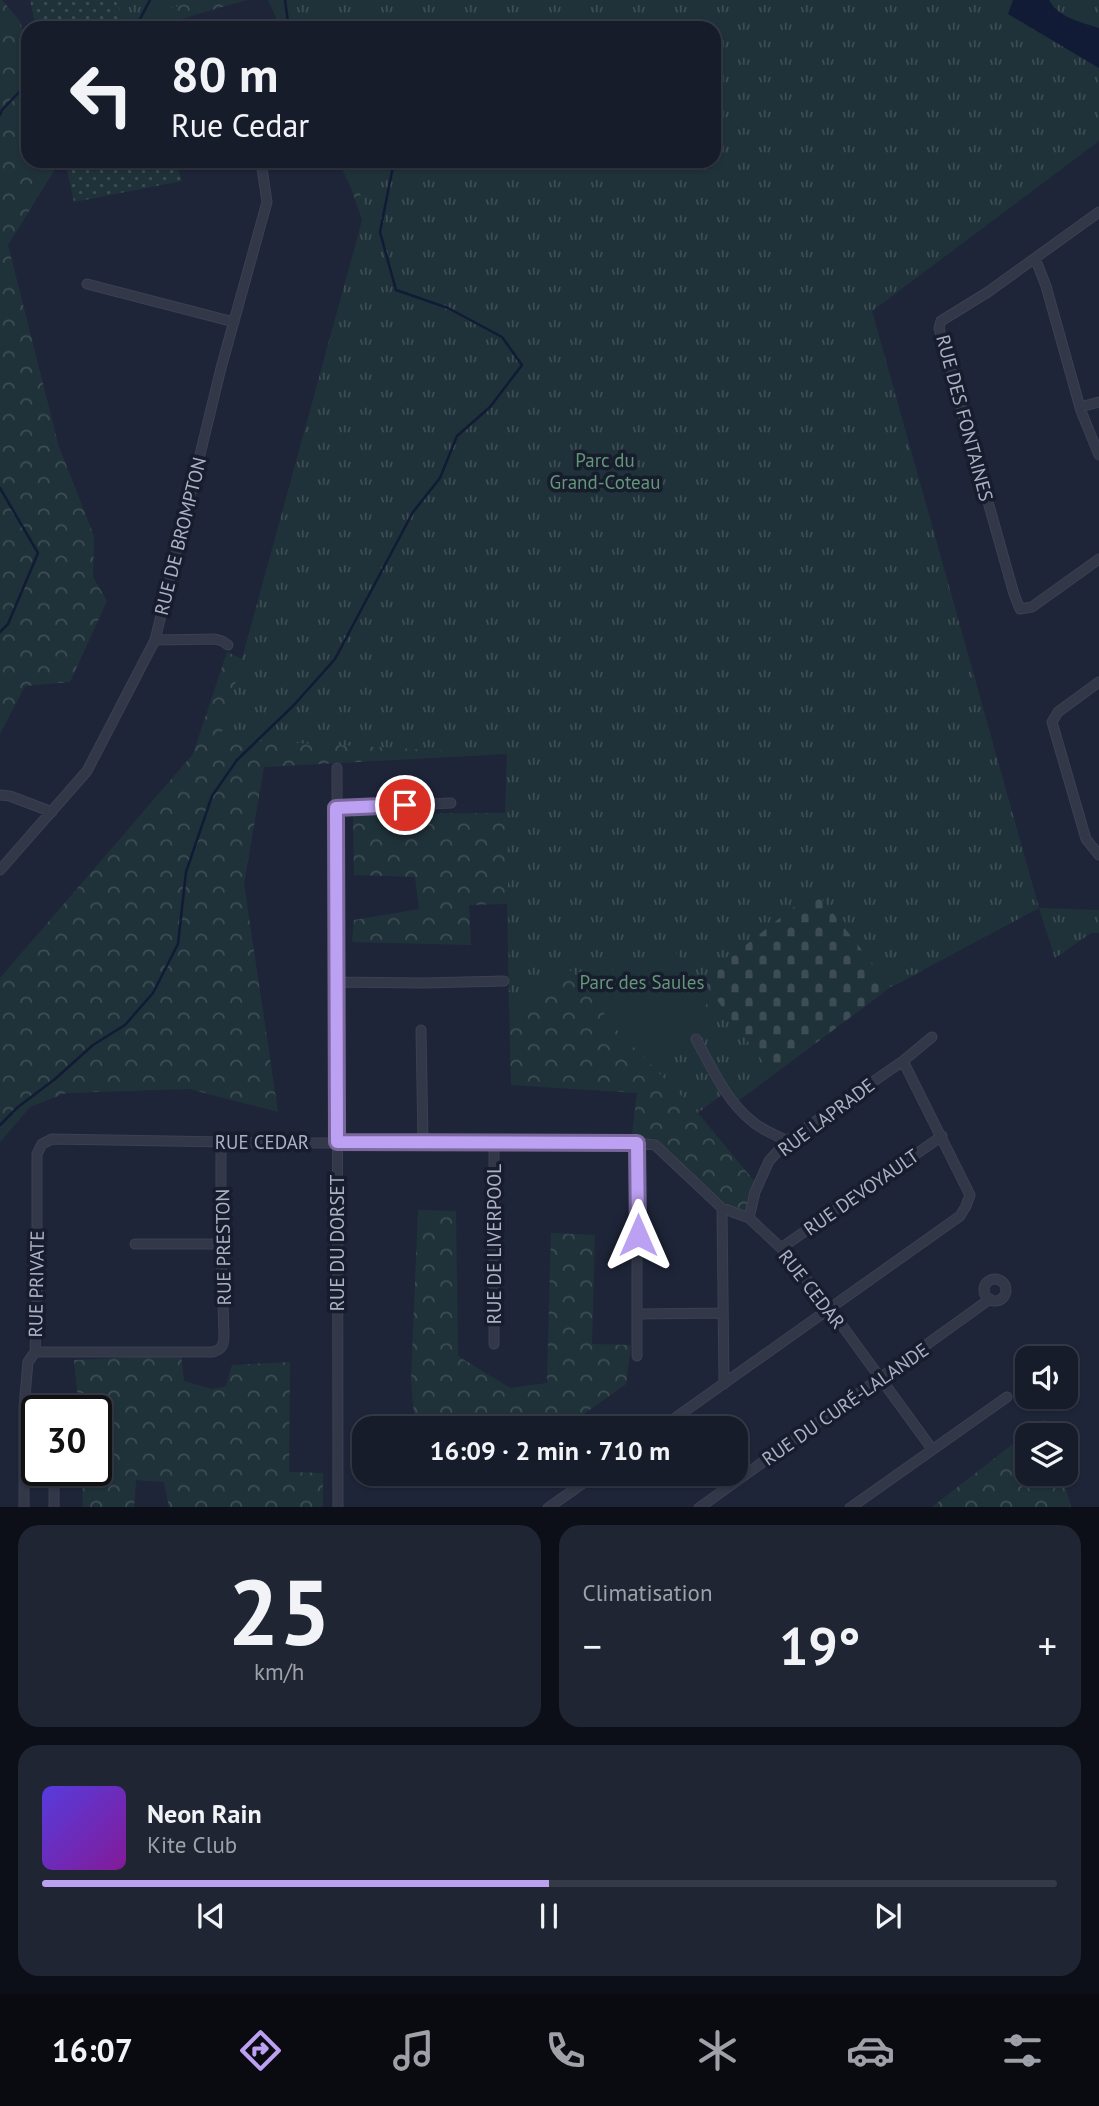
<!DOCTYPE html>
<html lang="fr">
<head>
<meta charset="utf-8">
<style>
	body { margin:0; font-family:"PT Sans",sans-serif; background:#1f2532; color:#f1f3f6; height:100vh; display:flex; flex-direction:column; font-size:26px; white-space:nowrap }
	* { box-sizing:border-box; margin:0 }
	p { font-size:23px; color:#9ea1a8 }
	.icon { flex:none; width:38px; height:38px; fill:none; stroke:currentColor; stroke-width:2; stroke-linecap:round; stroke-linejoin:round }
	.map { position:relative; height:1507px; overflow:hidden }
	.side { display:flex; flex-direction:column; gap:18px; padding:18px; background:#0c0f17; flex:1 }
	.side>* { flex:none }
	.banner { position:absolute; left:21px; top:21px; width:700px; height:147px; border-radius:21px; box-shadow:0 2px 5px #0004,0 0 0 2px #353a47; background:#161c2a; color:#f1f3f6; overflow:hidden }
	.fabs { position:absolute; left:1015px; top:1346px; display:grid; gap:14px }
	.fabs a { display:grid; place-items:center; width:63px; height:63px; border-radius:14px; background:#161c2a; box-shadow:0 2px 5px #0004,0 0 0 2px #353a47; font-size:35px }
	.speed { position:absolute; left:21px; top:1395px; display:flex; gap:14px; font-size:35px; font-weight:700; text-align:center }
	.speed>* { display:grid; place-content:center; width:91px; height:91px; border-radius:50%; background:#161c2a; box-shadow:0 2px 5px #0004,0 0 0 2px #353a47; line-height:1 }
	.speed .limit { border:4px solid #111; border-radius:10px; background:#fff; color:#111 }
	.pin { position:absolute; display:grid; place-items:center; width:60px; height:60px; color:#fff; margin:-30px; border:4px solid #fff; border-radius:50%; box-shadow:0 2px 7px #0007 }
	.me { position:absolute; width:77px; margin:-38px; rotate:0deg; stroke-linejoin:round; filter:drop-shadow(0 0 5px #0008) }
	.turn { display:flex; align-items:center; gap:24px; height:147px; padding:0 35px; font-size:32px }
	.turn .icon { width:91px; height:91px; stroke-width:2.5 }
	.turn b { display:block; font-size:49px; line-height:60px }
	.big { font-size:52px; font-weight:700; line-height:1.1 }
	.side .widget { flex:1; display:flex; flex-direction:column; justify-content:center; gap:10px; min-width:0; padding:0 24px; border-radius:21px; background:#1f2532 }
	.side .dial { align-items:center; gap:0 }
	.dial b { font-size:91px; line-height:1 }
	.song { display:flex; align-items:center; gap:21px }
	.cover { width:84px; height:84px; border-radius:10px; background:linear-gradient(135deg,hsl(250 70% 55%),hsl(290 70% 35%)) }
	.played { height:7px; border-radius:4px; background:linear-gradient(90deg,#bca0f2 50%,#353a47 50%) }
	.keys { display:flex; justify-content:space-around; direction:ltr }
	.heat { display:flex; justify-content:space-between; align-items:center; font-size:38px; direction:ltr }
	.side .tiles { flex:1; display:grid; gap:18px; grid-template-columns:1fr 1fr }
	.widget:last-child { grid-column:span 2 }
	.trip { position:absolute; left:352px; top:1416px; width:396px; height:70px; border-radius:21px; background:#161c2a; box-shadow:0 2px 5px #0004,0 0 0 2px #353a47; font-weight:700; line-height:70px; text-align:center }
	.tab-bar { display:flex; height:112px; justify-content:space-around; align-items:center; background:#090b11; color:#9ea1a8 }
	.tab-bar .icon { width:49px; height:49px }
	.tab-bar .on { color:#bca0f2 }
	.tab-bar b { font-size:32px; color:#f1f3f6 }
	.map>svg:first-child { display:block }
	.grass { fill:url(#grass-dots) }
	.forest { fill:url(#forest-crowns) }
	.cemetery { fill:url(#cemetery-stones) }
	.park { fill:url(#park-tufts) }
	.pitch { fill:#203239 }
	.water { fill:#121b36 }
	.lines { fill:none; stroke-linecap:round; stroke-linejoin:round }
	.stream { stroke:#121b36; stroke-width:2.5 }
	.minor-casing { stroke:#3b4152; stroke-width:11 }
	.minor { stroke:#323848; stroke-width:9 }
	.route-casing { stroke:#7a689d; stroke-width:18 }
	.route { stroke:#bca0f2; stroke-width:12 }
	.labels { text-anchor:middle; stroke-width:7; stroke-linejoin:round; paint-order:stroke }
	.street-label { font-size:19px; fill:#acb2c6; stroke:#181d2d }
	.park-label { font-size:19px; fill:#629777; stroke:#181d2d }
</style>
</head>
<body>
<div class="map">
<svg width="1099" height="1508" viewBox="0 0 1099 1508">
	<defs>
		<pattern id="grass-dots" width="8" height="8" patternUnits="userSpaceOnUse" patternTransform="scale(1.75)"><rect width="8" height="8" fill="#203239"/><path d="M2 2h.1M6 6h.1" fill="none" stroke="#3e4d54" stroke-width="1.8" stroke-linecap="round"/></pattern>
		<pattern id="forest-crowns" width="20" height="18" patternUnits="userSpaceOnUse" patternTransform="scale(1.75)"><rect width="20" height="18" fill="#203239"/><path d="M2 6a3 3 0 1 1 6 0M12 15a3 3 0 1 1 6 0" fill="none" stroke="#3e4d54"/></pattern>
		<pattern id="cemetery-stones" width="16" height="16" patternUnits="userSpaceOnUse" patternTransform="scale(1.75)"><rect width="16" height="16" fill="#203239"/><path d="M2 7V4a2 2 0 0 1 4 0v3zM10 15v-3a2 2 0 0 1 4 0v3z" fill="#3e4d54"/></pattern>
		<pattern id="park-tufts" width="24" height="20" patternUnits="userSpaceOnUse" patternTransform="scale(1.75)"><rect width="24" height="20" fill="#203239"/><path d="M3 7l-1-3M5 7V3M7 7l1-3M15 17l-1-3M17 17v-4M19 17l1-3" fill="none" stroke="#3e4d54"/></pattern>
	</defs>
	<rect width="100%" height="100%" fill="#1e2538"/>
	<path class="grass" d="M30,0h86l10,28h-90z
		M65,161h110l7,20 -108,21z"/>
	<path class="forest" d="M0,0h2l18,21 8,28v112h32l-52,84 51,202 35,89 -1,41 14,24 -37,81 -45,4 -25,48z
		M116,0h131l-98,28h-23z
		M338,161h283l302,810 -32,16 -76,-97 -242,79 43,59 82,85 57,69 -9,35 -19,-13 -74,-66 -22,5 6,-50 -126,-8 -4,-181 -38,1 2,40 -119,-3 2,-22 65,-11 -4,-32 -61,-2 -1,-61 152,-1 2,-59 -243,13 -20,117 34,228 -89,-23 -123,4 -36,14 -30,35v-164l193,-224 34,-102 26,12 177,-247 -80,-232z
		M418,1210l38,1 2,145 52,32 37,-5 4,-150 44,2 -3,109 39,1 -5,39 -62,44h-149l-4,-49z
		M181,1355l3,26 28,8 14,-3 6,-21 58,-3 -1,110 34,1v34h-154l-5,-25 -28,-2 -2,27h-51l-1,-37h14v-60h-17l-5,-50z
		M1045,1419l5,16h-23v39h35l9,33h-139z"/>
	<path class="cemetery" d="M815,890l76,97 -118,88 -72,-95z"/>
	<path class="park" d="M125,0h78l-72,17z
		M268,0h831v141l-227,170 167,597 60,2v23h-8l-36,25 -16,-50 -148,79 -76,-97 -113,90 71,95 -36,27 -13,-9 -26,20 -83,-85 -43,-58 -63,41 -2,-257 -287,-15 146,-533 -22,-45h370v-133h-433z"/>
	<path class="pitch" d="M667,949l8,2 33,48 -4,4 9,14c-32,47 -92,33 -107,-21l12,-8 -10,-15 24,-16 8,11z"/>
	<path class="water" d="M1013,0h36c10,18 32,22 50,28v40l-91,-54z"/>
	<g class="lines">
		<path class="stream" d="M285,0l3,22 6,6
			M131,28l8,-7 11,-21
			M0,115l2,-5 26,-27
			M0,488l38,65 -30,71 -8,8
			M0,1125l18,-18 37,-28 38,-34 32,-20 28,-32 25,-49 8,-72 26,-76 25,-36 57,-55 41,-46 78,-147 27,-34 17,-42 33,-29 32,-42 -20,-28 -54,-29 -52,-18 -16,-58 14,-71"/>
		<g class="minor-casing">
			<path id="minor" d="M214,26l1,2
				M1099,212l-111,80 -47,29 -2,7 75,266 6,15 12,-2 67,-48
				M1035,258l11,28 35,125 18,44
				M87,284l147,38
				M1080,407l19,-5
				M155,640l60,-1 7,2 6,4
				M1099,682l-41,30 -6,10 34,117 13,16
				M337,768l1,740
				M0,795l10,1 42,16
				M336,808l115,-5
				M0,870l87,-99 68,-131 66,-272 46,-166 -6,-41
				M337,982l86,1 81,-2
				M421,1030l2,112
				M696,1039c16,29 30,62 57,83 9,8 23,13 34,19
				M494,1144v200
				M722,1208l2,176
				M749,1218l6,-26 14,-31 18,-20 116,-80 29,-24
				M135,1244h86
				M781,1248l161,-112
				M984 1290a11 11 0 1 1 22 0a11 11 0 1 1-22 0Z
				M638,1314l85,-1
				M35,1352h178c9,-3 11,-7 11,-17l-3,-91v-102
				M637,1356v-213
				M661,1428l299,-212 6,-10 4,-11 -67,-134
				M54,1470v38
				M24,1508v-101l4,-45 7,-10 2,-46v-152l5,-10 10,-5 229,4h356l18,2 67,63 27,10 32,30 49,61 102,140
				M548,1508l48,-34
				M699,1508l291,-209
				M850,1508l157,-111"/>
		</g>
		<use href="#minor" class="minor"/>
	</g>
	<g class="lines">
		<g class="route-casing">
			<path id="route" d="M405,805l-69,3 1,334 300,1 1,92"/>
		</g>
		<use href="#route" class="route"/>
	</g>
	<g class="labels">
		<g class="street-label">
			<text transform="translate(965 418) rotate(75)" y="7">RUE DES FONTAINES</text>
			<text transform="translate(180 536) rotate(-76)" y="7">RUE DE BROMPTON</text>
			<text transform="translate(826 1117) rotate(-37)" y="7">RUE LAPRADE</text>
			<text x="262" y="1149">RUE CEDAR</text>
			<text transform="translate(861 1192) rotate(-35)" y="7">RUE DEVOYAULT</text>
			<text transform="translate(337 1243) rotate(-90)" y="7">RUE DU DORSET</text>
			<text transform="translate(494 1244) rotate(-90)" y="7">RUE DE LIVERPOOL</text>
			<text transform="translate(223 1247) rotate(-91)" y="7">RUE PRESTON</text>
			<text transform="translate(36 1284) rotate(-89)" y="7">RUE PRIVATE</text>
			<text transform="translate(812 1289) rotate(52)" y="7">RUE CEDAR</text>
			<text transform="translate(845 1404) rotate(-35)" y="7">RUE DU CURÉ-LALANDE</text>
		</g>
		<g class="park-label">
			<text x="605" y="467">Parc du<tspan x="605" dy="22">Grand-Coteau</tspan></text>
			<text x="642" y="989">Parc des Saules</text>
		</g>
	</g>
</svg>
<div class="fabs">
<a><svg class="icon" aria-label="sound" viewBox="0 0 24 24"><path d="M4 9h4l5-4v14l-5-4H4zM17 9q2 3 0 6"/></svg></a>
<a><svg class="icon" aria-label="layers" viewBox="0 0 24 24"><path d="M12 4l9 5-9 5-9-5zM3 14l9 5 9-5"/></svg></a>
</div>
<div class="speed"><div class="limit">30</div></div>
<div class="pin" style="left:405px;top:805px;background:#d93025"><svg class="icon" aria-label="arrive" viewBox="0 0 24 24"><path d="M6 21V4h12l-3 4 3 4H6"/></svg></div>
<svg class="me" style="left:638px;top:1235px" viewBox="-20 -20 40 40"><path d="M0-17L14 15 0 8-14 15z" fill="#bca0f2" stroke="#fff" stroke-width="4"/></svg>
<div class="trip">16:09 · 2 min · 710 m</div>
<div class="banner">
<div class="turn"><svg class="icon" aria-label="left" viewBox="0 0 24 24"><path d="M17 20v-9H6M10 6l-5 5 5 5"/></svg><div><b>80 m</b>Rue Cedar</div></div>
</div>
</div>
<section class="side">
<div class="tiles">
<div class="widget dial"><b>25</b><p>km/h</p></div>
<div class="widget"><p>Climatisation</p>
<div class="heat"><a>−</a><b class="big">19°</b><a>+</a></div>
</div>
<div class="widget">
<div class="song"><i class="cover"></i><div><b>Neon Rain</b><p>Kite Club</p></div></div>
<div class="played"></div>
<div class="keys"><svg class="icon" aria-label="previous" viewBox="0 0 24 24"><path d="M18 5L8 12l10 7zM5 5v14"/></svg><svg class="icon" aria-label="pause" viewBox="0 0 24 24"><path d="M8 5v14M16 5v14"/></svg><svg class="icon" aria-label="next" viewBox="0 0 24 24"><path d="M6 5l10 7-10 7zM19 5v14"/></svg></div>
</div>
</div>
</section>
<nav class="tab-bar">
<b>16:07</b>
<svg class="icon on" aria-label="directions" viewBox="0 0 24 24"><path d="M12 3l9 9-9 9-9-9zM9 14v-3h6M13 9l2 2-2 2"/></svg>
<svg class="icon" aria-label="music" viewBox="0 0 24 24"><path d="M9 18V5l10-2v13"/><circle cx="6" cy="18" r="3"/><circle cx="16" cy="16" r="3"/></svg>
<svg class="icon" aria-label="phone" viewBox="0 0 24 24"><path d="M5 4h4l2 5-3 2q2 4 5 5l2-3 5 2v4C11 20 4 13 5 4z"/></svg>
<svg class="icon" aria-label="climate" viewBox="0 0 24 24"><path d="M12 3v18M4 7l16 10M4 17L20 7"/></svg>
<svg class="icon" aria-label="car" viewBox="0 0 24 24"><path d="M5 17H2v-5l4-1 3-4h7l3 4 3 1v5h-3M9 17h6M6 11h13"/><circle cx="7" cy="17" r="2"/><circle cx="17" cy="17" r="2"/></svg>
<svg class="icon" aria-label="filters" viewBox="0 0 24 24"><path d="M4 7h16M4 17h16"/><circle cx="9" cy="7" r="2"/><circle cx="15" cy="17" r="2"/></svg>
</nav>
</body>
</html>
